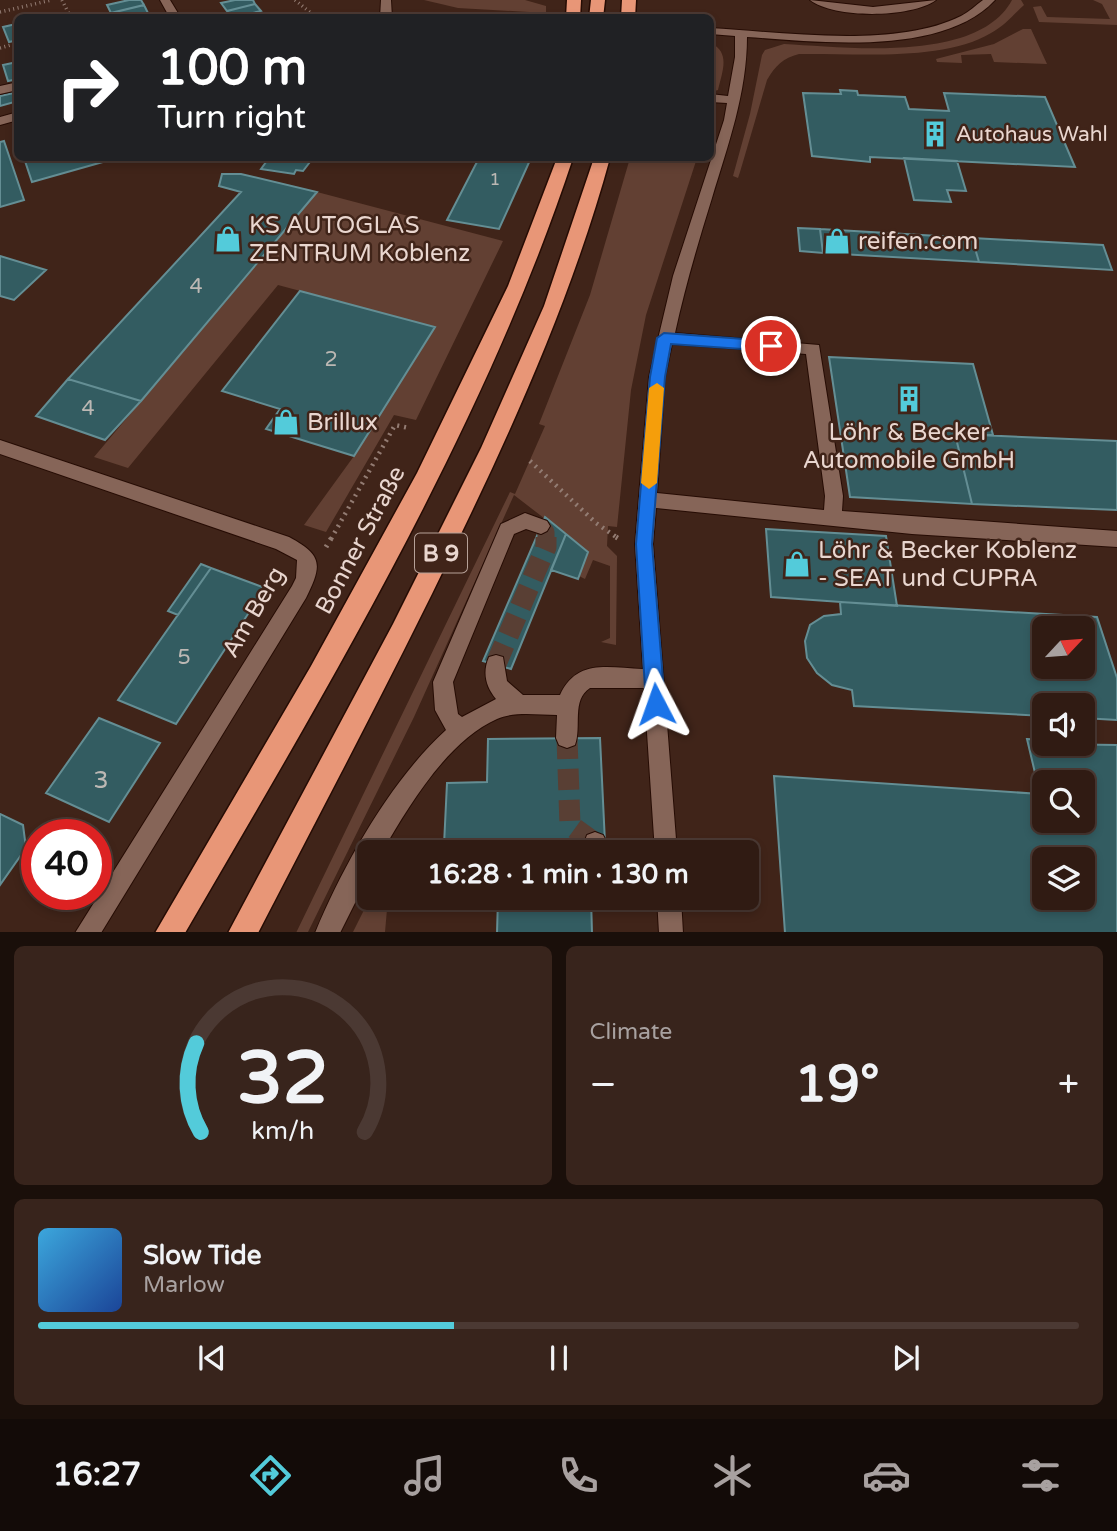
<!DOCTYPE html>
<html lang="en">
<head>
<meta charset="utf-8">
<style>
	body { margin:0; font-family:"Varela Round",sans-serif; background:#38241c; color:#f1f3f6; height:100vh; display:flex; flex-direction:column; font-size:26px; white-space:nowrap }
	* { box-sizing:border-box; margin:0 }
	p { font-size:23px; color:#a8a1a0 }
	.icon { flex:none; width:38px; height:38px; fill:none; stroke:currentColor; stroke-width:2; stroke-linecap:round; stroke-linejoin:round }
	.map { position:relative; height:932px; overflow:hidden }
	.panel { display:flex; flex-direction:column; gap:14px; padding:14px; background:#1a0f0a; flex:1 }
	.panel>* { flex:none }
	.hud { position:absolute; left:14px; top:14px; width:700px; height:147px; border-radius:10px; box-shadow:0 4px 10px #0003,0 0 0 2px #4b3933; background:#202124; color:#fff; overflow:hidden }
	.needle { width:46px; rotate:64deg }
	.buttons { position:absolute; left:1032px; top:616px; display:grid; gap:14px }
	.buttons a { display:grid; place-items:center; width:63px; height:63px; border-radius:10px; background:#301b13; box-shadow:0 4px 10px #0003,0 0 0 2px #4b3933; font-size:35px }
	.speed { position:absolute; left:21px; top:819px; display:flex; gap:14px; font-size:35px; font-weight:700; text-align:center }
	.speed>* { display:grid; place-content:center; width:91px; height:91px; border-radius:50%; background:#301b13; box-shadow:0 4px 10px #0003,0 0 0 2px #4b3933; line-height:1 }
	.speed .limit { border:10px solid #d22; background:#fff; color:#111 }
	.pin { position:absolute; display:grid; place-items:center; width:60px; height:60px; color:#fff; margin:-30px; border:4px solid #fff; border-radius:50%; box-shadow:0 2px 7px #0007 }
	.me { position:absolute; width:77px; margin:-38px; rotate:356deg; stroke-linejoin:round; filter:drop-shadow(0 0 5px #0008) }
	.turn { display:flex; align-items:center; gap:24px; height:147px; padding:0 28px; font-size:32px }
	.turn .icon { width:91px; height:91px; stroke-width:2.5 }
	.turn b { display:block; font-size:49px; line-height:60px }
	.big { font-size:52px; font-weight:700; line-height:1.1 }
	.panel .tile { flex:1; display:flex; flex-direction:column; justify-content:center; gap:10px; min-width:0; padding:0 24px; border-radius:10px; background:#38241c }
	.panel .dial { align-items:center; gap:0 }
	.dial svg { height:182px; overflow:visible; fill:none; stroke:#4b3933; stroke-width:7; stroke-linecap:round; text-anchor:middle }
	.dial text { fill:#f1f3f6; stroke:none }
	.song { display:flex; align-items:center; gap:21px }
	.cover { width:84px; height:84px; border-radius:10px; background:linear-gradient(135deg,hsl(200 70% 55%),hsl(220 70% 35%)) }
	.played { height:7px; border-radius:4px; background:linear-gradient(90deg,#53cbda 40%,#4b3933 40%) }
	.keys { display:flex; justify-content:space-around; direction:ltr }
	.heat { display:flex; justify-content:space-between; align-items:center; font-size:38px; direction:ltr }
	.panel .tiles { flex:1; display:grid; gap:14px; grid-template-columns:1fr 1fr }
	.tile:last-child { grid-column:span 2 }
	.trip { position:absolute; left:357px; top:840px; width:402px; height:70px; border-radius:10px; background:#301b13; box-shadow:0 4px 10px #0003,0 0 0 2px #4b3933; font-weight:700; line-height:70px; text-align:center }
	.menu { display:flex; height:112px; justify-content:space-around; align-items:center; background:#130b08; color:#a8a1a0 }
	.menu .icon { width:49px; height:49px }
	.menu .on { color:#53cbda }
	.menu b { font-size:32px; color:#f1f3f6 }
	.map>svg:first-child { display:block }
	.green { fill:#624033 }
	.building { fill:#335c61; stroke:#648e94; stroke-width:2; fill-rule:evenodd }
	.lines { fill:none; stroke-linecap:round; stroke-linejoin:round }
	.minor-tunnel-far1 { stroke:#593f34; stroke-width:17; stroke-dasharray:17 8; stroke-linecap:butt }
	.minor-tunnel { stroke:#593f34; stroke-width:21; stroke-dasharray:21 10; stroke-linecap:butt }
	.minor-casing { stroke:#260c04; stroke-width:2 }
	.highway-casing { stroke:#260c04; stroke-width:3 }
	.path-far2 { stroke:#937c73; stroke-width:3.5; stroke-dasharray:1 3.5; stroke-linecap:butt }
	.path-far1 { stroke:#937c73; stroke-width:4.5; stroke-dasharray:2 5; stroke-linecap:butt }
	.path { stroke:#937c73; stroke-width:5; stroke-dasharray:2 6; stroke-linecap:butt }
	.minor { fill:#866558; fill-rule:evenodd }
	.highway { fill:#e89677; fill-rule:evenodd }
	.route { fill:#1a73e8; stroke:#114b97; stroke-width:2 }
	.slow { fill:#f59e0b }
	.labels { text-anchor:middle; stroke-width:5; stroke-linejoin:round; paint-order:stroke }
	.far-number-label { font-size:18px; fill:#bcb8b4 }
	.far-poi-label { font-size:21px; fill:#e9d6cf; stroke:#402419; text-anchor:start }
	.number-label { font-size:21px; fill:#bcb8b4 }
	.shield { fill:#402419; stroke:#b6a198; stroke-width:2 }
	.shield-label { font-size:23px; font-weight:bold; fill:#e9d6cf }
	.poi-label { font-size:24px; fill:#e9d6cf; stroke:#402419; text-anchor:start }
	.street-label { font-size:24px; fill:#e9d6cf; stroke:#402419 }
	.near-number-label { font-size:24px; fill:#bcb8b4 }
</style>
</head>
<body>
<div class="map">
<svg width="1117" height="933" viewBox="0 0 1117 933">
	<rect width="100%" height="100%" fill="#402419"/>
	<path class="green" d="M424,0h101l21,6v7l-88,-5z
		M1012,0h9l3,5c-11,10 -20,21 -33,28 -48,29 -137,20 -192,21 -16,4 -24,12 -32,26l-27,92 -2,6 -5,-2 17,-62 12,-59 3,-5 19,-6c60,3 194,20 228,-44z
		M1093,0h24v25l-78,-3 -6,-15 8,-1 6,11 63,2 -8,-15z
		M1023,29h8l16,35 -53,-2 -3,-8 -30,1 1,8 -25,-1 -1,-3 58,-15z
		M711,43c20,10 11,29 7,47l-7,2z
		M630,158h67l-51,157 -15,75 -14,137 -9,-1 -1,20 10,10 -1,89 -15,-3 9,-4v-72l-17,-6 -8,19 -6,-3 9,-24 -74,-57 -100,222 -106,215 -12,1 214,-441 5,2 30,-68 -6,-2 51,-129z
		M317,192l186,49 -87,179 -22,-5 -68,117 -22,-7 50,-69 81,-129 -157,-42 -150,183 -34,-11z
		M370,898h18l-3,34h-32z"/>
	<path class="building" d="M129,0h12l3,5 -33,8 -4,-8z
		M235,0h18l2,4 -28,7 -6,-8z
		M255,4l6,7 -30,7 -4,-7z
		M144,5l4,8 -19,5h-15l-3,-5z
		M16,24l2,16 -9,2 -6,-15z
		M17,62l1,17 -10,2 -5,-16z
		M840,90l17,1 1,4 47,2 4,12 40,2 -5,-18 101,4 30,70 -205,-10v5l-58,-6 -9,-63 38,1z
		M18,92v9l-18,5v-10z
		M4,141l20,59 -24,7v-65z
		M24,158h93l-85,24z
		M269,158h44l-10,13 -7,-1 -2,4 -33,-5z
		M479,158h52l-32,71 -52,-9z
		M904,158l53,3 9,30 -19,-1 4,12 -37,-2z
		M222,174h19l76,18 -176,209 -73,-22 173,-187 -22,-6z
		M798,228l22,1 3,24 -23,-2z
		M820,229l152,9 7,24 -156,-9z
		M972,238l131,7 9,25 -133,-8z
		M0,256l46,14 -32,30 -14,-4z
		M300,291l135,36 -81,129 -88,-27 14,-20 -58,-18z
		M829,357l144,7 20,71 -38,-1 17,70 -122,-7z
		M68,379l73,22 -36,39 -69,-24z
		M955,434l162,7v69l-145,-6z
		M545,517l21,17 -55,135 -28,-8z
		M766,529l120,7 11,70 -126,-9z
		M566,534l22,18 -10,27 -27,-9z
		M201,564l10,4 -33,47 -10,-4z
		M211,568l54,20 -89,136 -58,-24z
		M840,602l257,15 20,61v42l-34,-2v-13h-38v11l-191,-10 -2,-16 -20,-5 -15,-12 -10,-15 -2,-17 5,-16 14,-9 17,-2zM1045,628h38v39h-38z
		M99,718l61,25 -51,79 -63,-29z
		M600,738l5,105 -161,2 3,-62 40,-1 1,-43z
		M1027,739l18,1v4l72,1v188h-332l-11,-157 266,18zM1045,782h38v39h-38zM1045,859h38v39h-38z
		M0,814l23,11 3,23 -26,37z
		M590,843v9h-91v-8z
		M498,898h93l1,35h-95z"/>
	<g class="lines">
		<path class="minor-tunnel-far1" d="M541,526l5,6v7"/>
		<path class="minor-tunnel" d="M496,664l50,-117v-10
			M567,738l3,87 25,18"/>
		<g class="minor-casing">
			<path id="minor" d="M160,0h10l11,18h-11z
				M381,0h10l1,18h-12z
				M810,0l63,7 63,-7c-24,18 -102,19 -126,0z
				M983,0h12c-53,57 -177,42 -248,37 0,56 -19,108 -35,161 -14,45 -27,89 -37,135l144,12 24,151 -1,15 275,20v16l-205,-13 -256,-26 -3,36 24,308h-22l-11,-164h-54c-19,12 -8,39 -15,57l-8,3 -8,-3 -3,-7 1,-23c-19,0 -42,-4 -60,4 -49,21 -89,88 -115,133h-13v23l-29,58h-25c28,-68 76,-153 131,-203l-11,-20 -2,-28 68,-158 24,-11 22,8 3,5 -3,5 -6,3 -15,-5 -12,5 -61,148 5,32 4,3 34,-18c-10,-12 -14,-26 -7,-42l7,-2 7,2 4,24 16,14h37c17,-37 49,-27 83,-26l-8,-125 14,-167 24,-101 51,-156 3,-17 -17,-1v-8l18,2 7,-39v-21l-25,-2v-6c73,4 185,21 251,-12 8,-4 15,-11 22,-16zM672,344l134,10 19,142 -1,14 -167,-17 8,-116z
				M18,82v8l-18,4v-8z
				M18,112v8l-18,5v-8z
				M0,440l289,97c33,18 34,27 17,61l-205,335h-26l217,-347 4,-8 1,-18 -21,-11 -276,-95z
				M595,832l8,3 9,17h-24l-4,-9 3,-8z
				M657,898h24l2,35h-24z"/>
		</g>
		<g class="highway-casing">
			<path id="highway" d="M567,0h14l-1,18h-14z
				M591,0h14l-2,18h-14z
				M622,0h14l-1,18h-14z
				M557,158h16c-89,270 -245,529 -388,775h-30l156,-267 106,-193 91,-187z
				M594,158h16c-36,131 -91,256 -150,378 -64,134 -134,265 -202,397h-30l165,-309 88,-176 63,-142z"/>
		</g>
		<path class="path-far2" d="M62,0l9,18
			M295,0l22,18
			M0,12l52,-12
			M0,48l18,-5"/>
		<path class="path-far1" d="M530,461l66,62 23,16
			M331,539l64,-114 14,3"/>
		<path class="path" d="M616,537l5,3
			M326,547l6,-10"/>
		<use href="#minor" class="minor"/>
		<use href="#highway" class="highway"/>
	</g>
	<path class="route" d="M664,333l107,8 8,5 -8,5 -100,-7 -6,33 -13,167 13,160 -3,6 -6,3 -7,-3 -3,-6 -10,-160 14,-167 7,-39z"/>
	<path class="slow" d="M657,383l7,5 -7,95 -8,6 -8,-6 8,-95z"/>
	<defs>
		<g id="building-bare" transform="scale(2.1)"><path d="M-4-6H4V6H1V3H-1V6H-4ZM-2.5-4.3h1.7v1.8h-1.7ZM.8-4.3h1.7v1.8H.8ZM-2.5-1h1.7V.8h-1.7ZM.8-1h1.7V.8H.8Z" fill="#53cbda" stroke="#402419" stroke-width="2.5" paint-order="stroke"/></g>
		<g id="shop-bare" transform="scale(2.1)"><path d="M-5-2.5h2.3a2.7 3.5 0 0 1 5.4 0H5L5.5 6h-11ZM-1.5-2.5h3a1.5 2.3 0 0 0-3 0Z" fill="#53cbda" stroke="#402419" stroke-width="2.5" paint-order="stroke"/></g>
	</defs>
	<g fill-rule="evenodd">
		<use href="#building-bare" x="935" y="134"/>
		<use href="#shop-bare" x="228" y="239"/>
		<use href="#shop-bare" x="837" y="241"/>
		<use href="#building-bare" x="909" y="399"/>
		<use href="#shop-bare" x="286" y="422"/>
		<use href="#shop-bare" x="797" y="564"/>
	</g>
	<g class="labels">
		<g class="far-number-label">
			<text x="495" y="185">1</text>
		</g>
		<g class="far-poi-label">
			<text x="956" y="141">Autohaus Wahl</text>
		</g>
		<g class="number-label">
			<text x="196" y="293">4</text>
			<text x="331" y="366">2</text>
			<text x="88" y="415">4</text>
			<text x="184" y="664">5</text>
		</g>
		<rect class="shield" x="415" y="533.5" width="52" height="39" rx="5"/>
		<g class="shield-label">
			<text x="441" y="561">B 9</text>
		</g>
		<g class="poi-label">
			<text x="249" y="233">KS AUTOGLAS<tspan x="249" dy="28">ZENTRUM Koblenz</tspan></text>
			<text x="858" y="249">reifen.com</text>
			<text x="307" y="430">Brillux</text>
			<text x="909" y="440" text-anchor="middle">Löhr &amp; Becker<tspan x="909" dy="28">Automobile GmbH</tspan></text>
			<text x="818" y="558">Löhr &amp; Becker Koblenz<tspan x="818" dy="28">- SEAT und CUPRA</tspan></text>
		</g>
		<g class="street-label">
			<text transform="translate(360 540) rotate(-62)" y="8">Bonner Straße</text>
			<text transform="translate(253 612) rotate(-60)" y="8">Am Berg</text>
		</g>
		<g class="near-number-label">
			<text x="101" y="788">3</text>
		</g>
	</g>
</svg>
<div class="buttons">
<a><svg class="needle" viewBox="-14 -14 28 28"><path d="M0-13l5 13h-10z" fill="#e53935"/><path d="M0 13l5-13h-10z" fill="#a8a1a0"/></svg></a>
<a><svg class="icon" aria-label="sound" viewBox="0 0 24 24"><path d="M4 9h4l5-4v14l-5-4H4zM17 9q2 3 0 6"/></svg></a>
<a><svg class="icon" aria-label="search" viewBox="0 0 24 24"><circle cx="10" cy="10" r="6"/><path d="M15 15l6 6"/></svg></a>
<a><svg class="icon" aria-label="layers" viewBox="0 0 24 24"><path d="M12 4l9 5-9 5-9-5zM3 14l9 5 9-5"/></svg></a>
</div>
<div class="speed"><div class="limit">40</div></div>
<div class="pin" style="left:771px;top:346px;background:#d93025"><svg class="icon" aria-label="arrive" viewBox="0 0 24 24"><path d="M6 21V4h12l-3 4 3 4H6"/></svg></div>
<svg class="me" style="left:656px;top:704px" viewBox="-20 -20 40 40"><path d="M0-17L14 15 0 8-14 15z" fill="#1a73e8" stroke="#fff" stroke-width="4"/></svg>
<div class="trip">16:28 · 1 min · 130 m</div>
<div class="hud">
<div class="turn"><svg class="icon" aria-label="right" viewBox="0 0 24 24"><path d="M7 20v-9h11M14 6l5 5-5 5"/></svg><div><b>100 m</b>Turn right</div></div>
</div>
</div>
<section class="panel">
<div class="tiles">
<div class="tile dial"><svg viewBox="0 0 100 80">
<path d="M14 69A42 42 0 1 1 86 69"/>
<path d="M14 69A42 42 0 0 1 12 30" stroke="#53cbda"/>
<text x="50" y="56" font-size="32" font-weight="700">32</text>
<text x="50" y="72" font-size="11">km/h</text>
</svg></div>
<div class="tile"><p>Climate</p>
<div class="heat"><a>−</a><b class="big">19°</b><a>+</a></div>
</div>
<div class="tile">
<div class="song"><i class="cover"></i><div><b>Slow Tide</b><p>Marlow</p></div></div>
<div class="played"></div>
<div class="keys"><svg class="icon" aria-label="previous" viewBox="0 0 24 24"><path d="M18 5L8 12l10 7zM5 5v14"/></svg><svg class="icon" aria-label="pause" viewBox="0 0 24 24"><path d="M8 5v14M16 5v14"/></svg><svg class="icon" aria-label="next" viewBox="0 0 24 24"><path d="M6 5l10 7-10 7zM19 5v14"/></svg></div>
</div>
</div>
</section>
<nav class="menu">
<b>16:27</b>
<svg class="icon on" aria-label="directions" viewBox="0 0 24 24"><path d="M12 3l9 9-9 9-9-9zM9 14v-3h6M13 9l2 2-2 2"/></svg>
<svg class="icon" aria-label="music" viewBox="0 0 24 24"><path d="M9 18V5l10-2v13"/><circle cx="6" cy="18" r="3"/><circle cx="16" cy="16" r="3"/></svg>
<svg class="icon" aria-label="phone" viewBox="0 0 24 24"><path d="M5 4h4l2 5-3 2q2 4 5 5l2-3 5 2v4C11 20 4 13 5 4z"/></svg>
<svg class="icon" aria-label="climate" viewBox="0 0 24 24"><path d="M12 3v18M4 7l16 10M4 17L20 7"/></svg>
<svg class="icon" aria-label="car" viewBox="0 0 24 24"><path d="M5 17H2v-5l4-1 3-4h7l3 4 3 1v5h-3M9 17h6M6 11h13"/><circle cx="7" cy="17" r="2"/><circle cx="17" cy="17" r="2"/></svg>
<svg class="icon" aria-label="filters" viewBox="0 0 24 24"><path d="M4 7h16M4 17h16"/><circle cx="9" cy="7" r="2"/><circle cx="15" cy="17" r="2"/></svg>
</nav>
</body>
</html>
